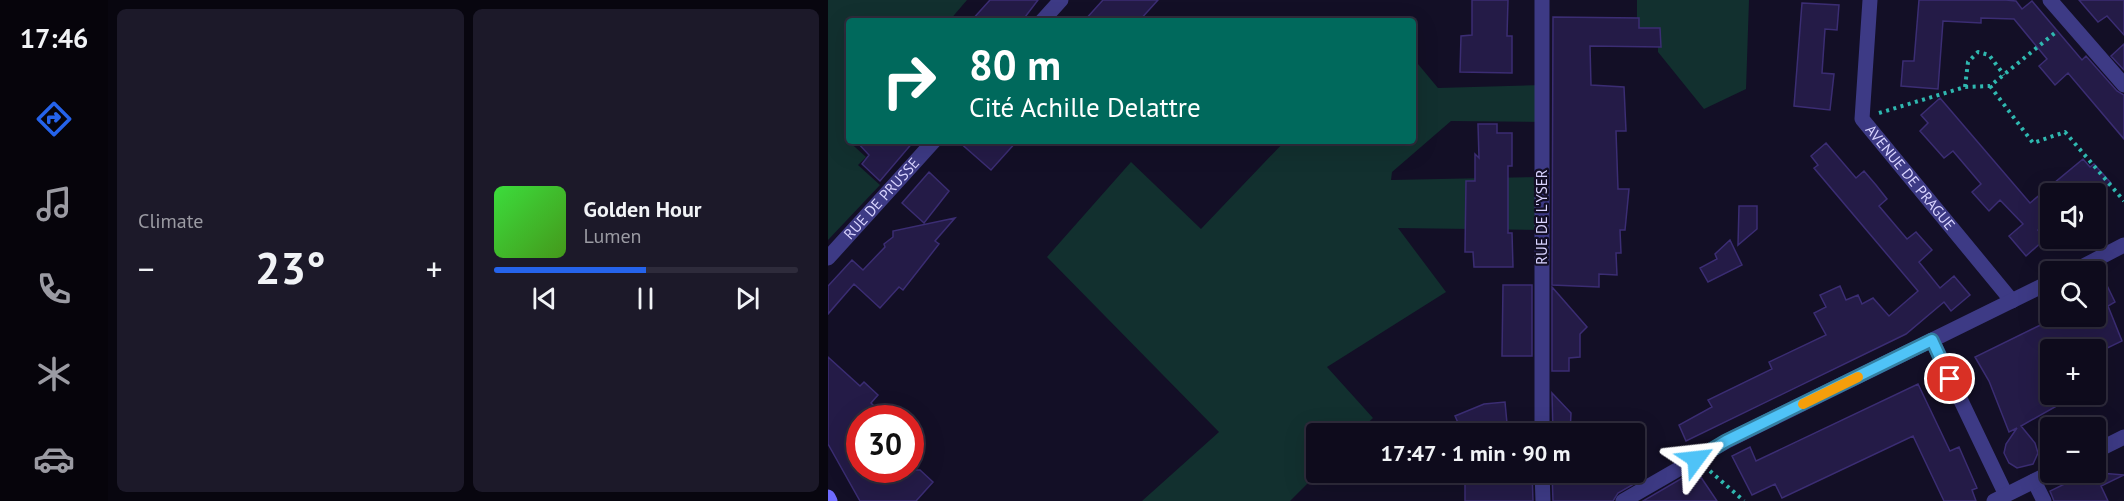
<!DOCTYPE html>
<html lang="en">
<head>
<meta charset="utf-8">
<style>
	body { margin:0; font-family:"PT Sans",sans-serif; background:#1c1929; color:#f1f3f6; height:100vh; display:flex; flex-direction:column; font-size:22px; white-space:nowrap }
	* { box-sizing:border-box; margin:0 }
	p { font-size:20px; color:#9b9ba3 }
	.icon { flex:none; width:33px; height:33px; fill:none; stroke:currentColor; stroke-width:2; stroke-linecap:round; stroke-linejoin:round }
	.map { position:relative; flex:1; overflow:hidden }
	.sheet { display:flex; flex-direction:column; gap:9px; padding:9px; background:#08060f; width:720px }
	.sheet>* { flex:none }
	.guide { position:absolute; left:18px; top:18px; width:570px; height:126px; border-radius:6px; box-shadow:0 6px 24px #0002,0 0 0 2px #2e2b3b; background:#00695c; color:#fff; overflow:hidden }
	.fabs { position:absolute; left:1212px; top:183px; display:grid; gap:12px }
	.fabs a { display:grid; place-items:center; width:66px; height:66px; border-radius:6px; background:#0e0b1c; box-shadow:0 6px 24px #0002,0 0 0 2px #2e2b3b; font-size:30px }
	.speed { position:absolute; left:18px; top:405px; display:flex; gap:12px; font-size:30px; font-weight:700; text-align:center }
	.speed>* { display:grid; place-content:center; width:78px; height:78px; border-radius:50%; background:#0e0b1c; box-shadow:0 6px 24px #0002,0 0 0 2px #2e2b3b; line-height:1 }
	.speed .limit { border:9px solid #d22; background:#fff; color:#111 }
	.pin { position:absolute; display:grid; place-items:center; width:51px; height:51px; color:#fff; margin:-26px; border:3px solid #fff; border-radius:50%; box-shadow:0 2px 6px #0007 }
	.me { position:absolute; width:66px; margin:-33px; rotate:60deg; stroke-linejoin:round; filter:drop-shadow(0 0 4px #0008) }
	.turn { display:flex; align-items:center; gap:21px; height:126px; padding:0 24px; font-size:27px }
	.turn .icon { width:78px; height:78px; stroke-width:2.5 }
	.turn b { display:block; font-size:42px; line-height:51px }
	.big { font-size:45px; font-weight:800; line-height:1.1 }
	.sheet .widget { flex:1; display:flex; flex-direction:column; justify-content:center; gap:9px; min-width:0; padding:0 21px; border-radius:9px; background:#1c1929 }
	.song { display:flex; align-items:center; gap:18px }
	.cover { width:72px; height:72px; border-radius:9px; background:linear-gradient(135deg,hsl(120 70% 55%),hsl(100 70% 35%)) }
	.played { height:6px; border-radius:3px; background:linear-gradient(90deg,#2563eb 50%,#2e2b3b 50%) }
	.keys { display:flex; justify-content:space-around; direction:ltr }
	.heat { display:flex; justify-content:space-between; align-items:center; font-size:33px; direction:ltr }
	.sheet .tiles { flex:1; display:grid; gap:9px; grid-template-columns:repeat(2,1fr) }
	.trip { position:absolute; left:478px; top:423px; width:339px; height:60px; border-radius:6px; background:#0e0b1c; box-shadow:0 6px 24px #0002,0 0 0 2px #2e2b3b; font-weight:800; line-height:60px; text-align:center }
	main { display:flex; flex:1; min-height:0 }
	.menu { display:flex; flex-direction:column; width:108px; justify-content:space-around; align-items:center; background:#06040b; color:#9b9ba3 }
	.menu .icon { width:42px; height:42px }
	.menu .current { color:#2563eb }
	.menu b { font-size:27px; color:#f1f3f6 }
	.map>svg:first-child { display:block }
	.green { fill:#12302f }
	.building { fill:#241b47; stroke:#3b2d73; stroke-width:1.5 }
	.lines { fill:none; stroke-linecap:round; stroke-linejoin:round }
	.path { stroke:#2fb8b0; stroke-width:4; stroke-dasharray:3 4.5; stroke-linecap:butt }
	.minor { stroke:#3d3a85; stroke-width:15 }
	.secondary { stroke:#6f6bff; stroke-width:15 }
	.route-casing { stroke:#337fa1; stroke-width:15 }
	.route { stroke:#4fc3f7; stroke-width:10 }
	.slow { stroke:#f59e0b; stroke-width:10 }
	.labels { text-anchor:middle; stroke-width:4.5; stroke-linejoin:round; paint-order:stroke }
	.street-label { font-size:15px; fill:#d9d4ff; stroke:#130f26 }
</style>
</head>
<body>
<main>
<nav class="menu">
<b>17:46</b>
<svg class="icon current" aria-label="directions" viewBox="0 0 24 24"><path d="M12 3l9 9-9 9-9-9zM9 14v-3h6M13 9l2 2-2 2"/></svg>
<svg class="icon" aria-label="music" viewBox="0 0 24 24"><path d="M9 18V5l10-2v13"/><circle cx="6" cy="18" r="3"/><circle cx="16" cy="16" r="3"/></svg>
<svg class="icon" aria-label="phone" viewBox="0 0 24 24"><path d="M5 4h4l2 5-3 2q2 4 5 5l2-3 5 2v4C11 20 4 13 5 4z"/></svg>
<svg class="icon" aria-label="climate" viewBox="0 0 24 24"><path d="M12 3v18M4 7l16 10M4 17L20 7"/></svg>
<svg class="icon" aria-label="car" viewBox="0 0 24 24"><path d="M5 17H2v-5l4-1 3-4h7l3 4 3 1v5h-3M9 17h6M6 11h13"/><circle cx="7" cy="17" r="2"/><circle cx="17" cy="17" r="2"/></svg>
</nav>
<section class="sheet">
<div class="tiles">
<div class="widget"><p>Climate</p>
<div class="heat"><a>−</a><b class="big">23°</b><a>+</a></div>
</div>
<div class="widget">
<div class="song"><i class="cover"></i><div><b>Golden Hour</b><p>Lumen</p></div></div>
<div class="played"></div>
<div class="keys"><svg class="icon" aria-label="previous" viewBox="0 0 24 24"><path d="M18 5L8 12l10 7zM5 5v14"/></svg><svg class="icon" aria-label="pause" viewBox="0 0 24 24"><path d="M8 5v14M16 5v14"/></svg><svg class="icon" aria-label="next" viewBox="0 0 24 24"><path d="M6 5l10 7-10 7zM19 5v14"/></svg></div>
</div>
</div>
</section>
<div class="map">
<svg width="1296" height="501" viewBox="0 0 1296 501">
	<rect width="100%" height="100%" fill="#130f26"/>
	<path class="green" d="M0,0h139l-18,21h-7l-4,-4 -3,4h-86v99l-4,4 4,4v5l-4,5 21,19 -8,8 22,20 -52,55z
		M809,0h112l-3,89 -42,20 -46,-57v-19l-21,-1z
		M585,58l25,30 104,-3v37l-91,-1 -59,51 -1,8 151,-3v53l-144,-2 48,64 -119,75 46,51 -16,15 -40,1 1,39 -28,28h-148l77,-69 -172,-175 84,-95 70,67 84,-88h128z"/>
	<path class="building" d="M162,0h48l-16,21h-51z
		M275,0h55l-19,21h-55z
		M644,0h36l-1,36h5v37l-52,-1 1,-36 11,-1z
		M1091,0h87l10,1 6,8 10,-8 50,59 4,-4 31,35 7,4v44l-56,-66 -13,12 -16,-19 8,-7 -33,-40 -33,-1v5l-38,-2 -5,68 -37,-3 2,-25h11z
		M1251,0h45v35l-17,-19 -9,6z
		M974,3l37,2 -2,25 -12,-1 -3,44 12,1 -4,36 -36,-4z
		M725,17l86,1v10h21l1,19 -71,-1 1,39 33,2 2,44h-10l2,58h11l-4,41h-5l1,23h-5l1,22 -18,-1v13l-47,-2z
		M1296,44v26l-13,-14z
		M1112,98l90,105 53,-44 7,8 4,-3 17,19 -15,13 -8,-8 -7,6h-31v25l-12,11 7,9 -19,17 -17,-20 14,-12 -23,-24 -11,11 -17,-19 9,-8 -28,-33 -9,7 -24,-27 8,-8 -7,-8z
		M650,124h19v9h15v33h-4v67h4l1,34h-39l-1,-15h-8l1,-71h9v-27l4,4z
		M28,141h58l-34,40 -18,-17 7,-9z
		M130,141h59l-26,29z
		M998,143l30,35 8,-7 12,14 11,14 -8,7 28,33 9,-7 16,18 -13,12 21,26 14,-12 16,19 -19,16 -7,-9 -38,32 -220,107 -7,-16 33,-18 -4,-7 64,-31 -3,-7 57,-27 -12,-22 12,-6 -6,-12 20,-9 6,14 12,-5 4,9 11,-6 16,18 29,-25 -104,-123 4,-3 -7,-9z
		M101,172l20,19 -25,32 -22,-20z
		M911,206h18v23l-19,16z
		M127,218l-20,23 4,3 -36,46 -4,-3 -19,21 -26,-24 -26,30v-28l24,-26 11,10 22,-23 -1,-3 9,-7v-6z
		M902,240l12,25 -34,17 -8,-14 17,-9 -2,-5z
		M1271,269l16,33 -7,4 14,35 -25,12 -1,-3h-46v44h28l-57,32 14,17 3,10 -5,11 -16,4 -8,-5 -5,-10 2,-9 11,-16 -8,4 -20,-51 -14,-24 84,-41h37v-45z
		M675,285h29v71h-30z
		M724,287l35,40 -7,7v23l-11,1v13h-17z
		M0,357l32,29 4,-4 14,13 -7,8 6,6 -9,9h-8v52h60l13,12 -17,19h-56l-32,-57z
		M1090,384l32,67 9,-4 18,41 -5,2 4,11h-32l-31,-65 -131,62 -7,-14 -23,11 -20,-39 18,-9 6,14z
		M724,393l19,20 -1,21h-17z
		M677,402l3,32h-45l-8,-18 29,-12z
		M868,470l21,31h-74z
		M659,472h45l1,29h-68v-22h11v-4l12,1z
		M724,472h72l10,12 -16,9 -5,8h-60z
		M1261,472l35,3 -23,11 7,15h-54l-4,-10z"/>
	<g class="lines">
		<path class="path" d="M1162,86l43,57 32,-11 59,69
			M1137,87l3,-25 10,-10 11,3 15,20
			M1051,113l86,-26 25,-1 66,-54
			M882,471l34,30"/>
		<g class="minor">
			<path d="M714,0v434"/>
			<path id="s1" d="M1042,0l-8,119 150,182"/>
			<path d="M1222,0l74,85"/>
			<path d="M214,21l19,-21"/>
			<path id="s2" d="M0,258l106,-117"/>
			<path d="M1244,272l52,-27"/>
			<path d="M1104,340l74,155"/>
			<path d="M1268,451l28,-14"/>
			<path d="M714,472l1,29"/>
			<path d="M1206,481l10,20"/>
			<path d="M795,501l104,-60 323,-159"/>
			<path d="M1166,501l58,-29"/>
		</g>
		<path class="secondary" d="M0,497l2,4"/>
	</g>
	<g class="lines">
		<g class="route-casing">
			<path id="route" d="M868,459l30,-18 206,-101 18,39"/>
		</g>
		<use href="#route" class="route"/>
		<path class="slow" d="M975,404l55,-27"/>
	</g>
	<g class="labels">
		<g class="street-label">
			<text dy="5" stroke="none"><textPath href="#s1" startOffset="195">AVENUE DE PRAGUE</textPath></text>
			<text dy="5" stroke="none"><textPath href="#s2" startOffset="80">RUE DE PRUSSE</textPath></text>
			<text transform="translate(714 217) rotate(-90)" y="5">RUE DE L'YSER</text>
		</g>
	</g>
</svg>
<div class="fabs">
<a><svg class="icon" aria-label="sound" viewBox="0 0 24 24"><path d="M4 9h4l5-4v14l-5-4H4zM17 9q2 3 0 6"/></svg></a>
<a><svg class="icon" aria-label="search" viewBox="0 0 24 24"><circle cx="10" cy="10" r="6"/><path d="M15 15l6 6"/></svg></a>
<a>+</a>
<a>−</a>
</div>
<div class="speed"><div class="limit">30</div></div>
<div class="pin" style="left:1122px;top:379px;background:#d93025"><svg class="icon" aria-label="arrive" viewBox="0 0 24 24"><path d="M6 21V4h12l-3 4 3 4H6"/></svg></div>
<svg class="me" style="left:868px;top:459px" viewBox="-20 -20 40 40"><path d="M0-17L14 15 0 8-14 15z" fill="#4fc3f7" stroke="#fff" stroke-width="4"/></svg>
<div class="trip">17:47 · 1 min · 90 m</div>
<div class="guide">
<div class="turn"><svg class="icon" aria-label="right" viewBox="0 0 24 24"><path d="M7 20v-9h11M14 6l5 5-5 5"/></svg><div><b>80 m</b>Cité Achille Delattre</div></div>
</div>
</div>
</main>
</body>
</html>
